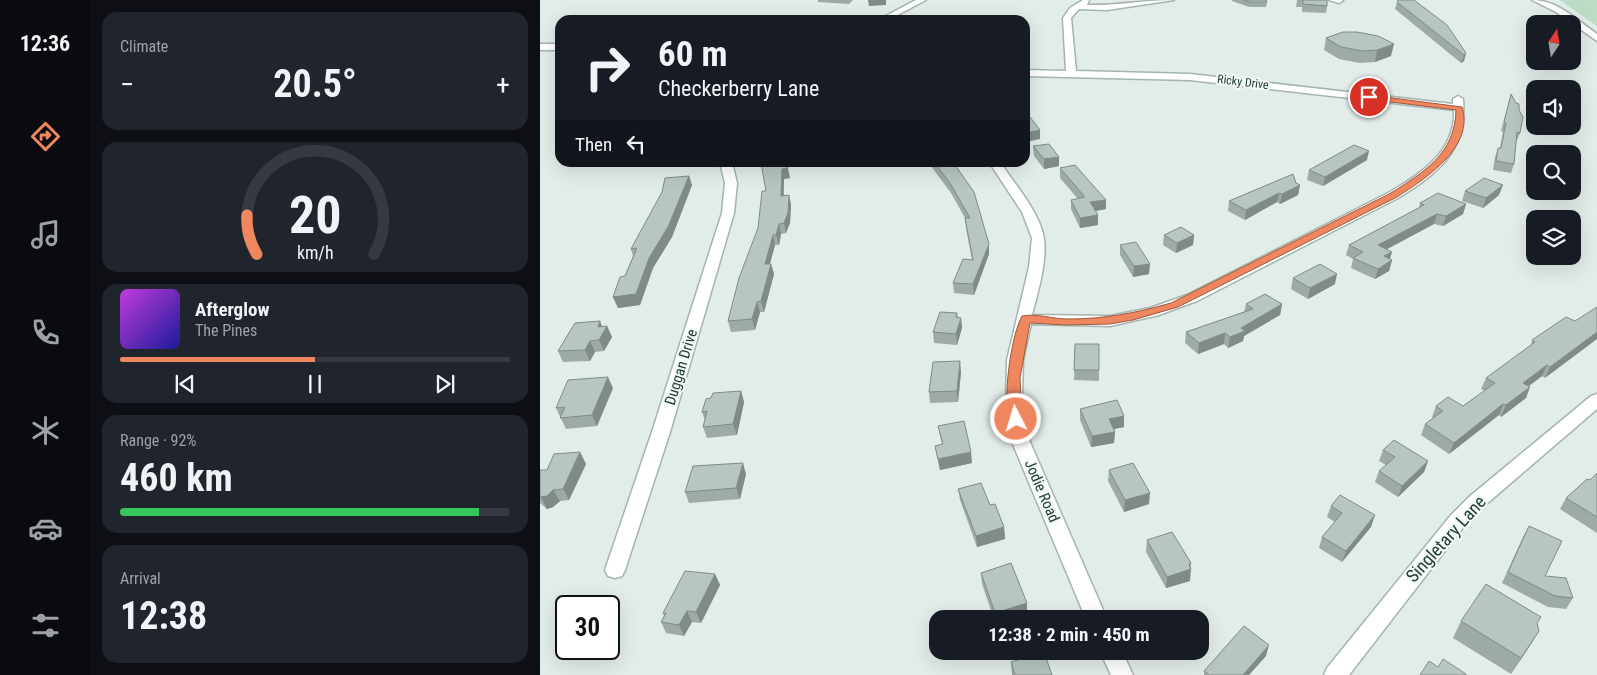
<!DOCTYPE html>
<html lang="en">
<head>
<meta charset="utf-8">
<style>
	body { margin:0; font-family:"Roboto Condensed",sans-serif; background:#20242c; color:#f1f3f6; height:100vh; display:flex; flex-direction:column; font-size:19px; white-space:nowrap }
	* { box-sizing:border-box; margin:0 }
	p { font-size:16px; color:#9ea1a6 }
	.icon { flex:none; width:28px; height:28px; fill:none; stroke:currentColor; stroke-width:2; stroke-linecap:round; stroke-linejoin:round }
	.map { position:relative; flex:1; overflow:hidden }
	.sheet { display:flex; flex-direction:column; gap:12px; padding:12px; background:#0d0f14; width:450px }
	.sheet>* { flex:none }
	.top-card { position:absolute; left:15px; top:15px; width:475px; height:152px; border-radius:15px; box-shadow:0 5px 20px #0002; background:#171b24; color:#f1f3f6; overflow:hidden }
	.needle { width:32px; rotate:12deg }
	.tools { position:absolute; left:986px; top:15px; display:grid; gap:10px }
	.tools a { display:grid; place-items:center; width:55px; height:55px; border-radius:10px; background:#171b24; box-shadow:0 5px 20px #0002; font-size:25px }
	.speed { position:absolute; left:15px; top:595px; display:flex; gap:10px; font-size:25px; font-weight:700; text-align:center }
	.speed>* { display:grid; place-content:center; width:65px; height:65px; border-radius:50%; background:#171b24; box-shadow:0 5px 20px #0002; line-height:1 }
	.speed .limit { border:2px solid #111; border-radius:8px; background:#fff; color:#111 }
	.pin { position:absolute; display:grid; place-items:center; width:42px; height:42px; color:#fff; margin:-21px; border:2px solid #fff; border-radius:50%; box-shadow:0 1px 5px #0007 }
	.me { position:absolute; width:55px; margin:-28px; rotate:355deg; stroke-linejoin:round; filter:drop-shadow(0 0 4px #0008) }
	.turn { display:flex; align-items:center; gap:18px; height:105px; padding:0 20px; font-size:22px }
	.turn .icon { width:65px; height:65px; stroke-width:2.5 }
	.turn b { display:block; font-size:35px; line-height:42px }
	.then { display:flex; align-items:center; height:48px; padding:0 20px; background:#0003; gap:10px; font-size:19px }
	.big { font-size:38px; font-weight:700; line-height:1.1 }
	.sheet .widget { flex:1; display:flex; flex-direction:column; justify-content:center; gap:8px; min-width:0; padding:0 18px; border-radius:15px; background:#20242c }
	.sheet .dial { align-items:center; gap:0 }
	.dial svg { height:130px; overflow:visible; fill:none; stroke:#363941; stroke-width:7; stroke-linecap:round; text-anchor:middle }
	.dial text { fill:#f1f3f6; stroke:none }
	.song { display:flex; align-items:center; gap:15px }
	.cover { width:60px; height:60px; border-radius:8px; background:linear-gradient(135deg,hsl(290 70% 55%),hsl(240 70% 35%)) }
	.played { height:5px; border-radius:2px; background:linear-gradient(90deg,#ee875e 50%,#363941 50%) }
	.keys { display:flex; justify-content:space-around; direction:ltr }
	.heat { display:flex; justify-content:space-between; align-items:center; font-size:28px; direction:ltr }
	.charge { height:8px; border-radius:4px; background:linear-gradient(90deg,#34c759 92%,#363941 0) }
	.trip { position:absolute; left:389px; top:610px; width:280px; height:50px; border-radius:15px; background:#171b24; box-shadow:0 5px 20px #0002; font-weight:700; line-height:50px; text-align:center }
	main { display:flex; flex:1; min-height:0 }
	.dock { display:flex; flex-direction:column; width:90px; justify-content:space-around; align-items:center; background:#090b0e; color:#9ea1a6 }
	.dock .icon { width:35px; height:35px }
	.dock .on { color:#ee875e }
	.dock b { font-size:22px; color:#f1f3f6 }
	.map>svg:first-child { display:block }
	.green { fill:#bbdcc5 }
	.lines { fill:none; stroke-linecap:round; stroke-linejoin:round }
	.minor-casing { stroke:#a5b4af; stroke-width:3 }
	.minor { fill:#fff; fill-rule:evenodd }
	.wall { fill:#9daaa6 }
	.shaded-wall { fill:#808b87 }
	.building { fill:#b7c6c1; stroke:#808b87 }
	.route { fill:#ee875e; stroke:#9b583d }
	.labels { text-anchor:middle; stroke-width:4.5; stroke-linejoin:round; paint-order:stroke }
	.far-street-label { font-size:12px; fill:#223c36; stroke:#f2f8f5 }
	.street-label { font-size:15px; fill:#223c36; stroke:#f2f8f5 }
	.near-street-label { font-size:18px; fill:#223c36; stroke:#f2f8f5 }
</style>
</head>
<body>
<main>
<nav class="dock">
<b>12:36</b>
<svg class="icon on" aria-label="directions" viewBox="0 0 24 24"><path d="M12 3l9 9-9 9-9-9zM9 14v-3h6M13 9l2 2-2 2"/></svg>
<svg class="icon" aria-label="music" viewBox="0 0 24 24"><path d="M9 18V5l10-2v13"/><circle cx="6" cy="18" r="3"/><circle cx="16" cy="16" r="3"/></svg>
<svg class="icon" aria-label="phone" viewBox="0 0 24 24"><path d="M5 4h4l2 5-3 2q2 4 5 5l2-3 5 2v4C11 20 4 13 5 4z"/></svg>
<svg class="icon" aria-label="climate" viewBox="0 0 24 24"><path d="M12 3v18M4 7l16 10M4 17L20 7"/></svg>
<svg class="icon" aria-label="car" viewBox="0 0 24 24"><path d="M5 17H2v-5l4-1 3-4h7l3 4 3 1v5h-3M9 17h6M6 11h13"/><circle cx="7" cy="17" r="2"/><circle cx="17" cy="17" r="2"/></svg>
<svg class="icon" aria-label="filters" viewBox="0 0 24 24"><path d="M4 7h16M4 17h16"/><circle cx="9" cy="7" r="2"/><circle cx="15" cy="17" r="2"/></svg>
</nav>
<section class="sheet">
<div class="widget"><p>Climate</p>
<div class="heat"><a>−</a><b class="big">20.5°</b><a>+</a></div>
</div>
<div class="widget dial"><svg viewBox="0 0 100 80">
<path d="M14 69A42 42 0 1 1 86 69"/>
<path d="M14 69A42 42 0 0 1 8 45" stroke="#ee875e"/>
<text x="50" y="56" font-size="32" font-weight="700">20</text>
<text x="50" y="72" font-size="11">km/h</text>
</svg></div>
<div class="widget">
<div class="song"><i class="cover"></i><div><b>Afterglow</b><p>The Pines</p></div></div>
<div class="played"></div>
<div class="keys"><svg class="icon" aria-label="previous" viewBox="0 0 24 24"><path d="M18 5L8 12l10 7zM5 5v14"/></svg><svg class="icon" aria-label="pause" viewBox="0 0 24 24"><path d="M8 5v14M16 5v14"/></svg><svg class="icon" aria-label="next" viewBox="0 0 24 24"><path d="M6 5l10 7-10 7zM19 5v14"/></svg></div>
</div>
<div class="widget"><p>Range · 92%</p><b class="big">460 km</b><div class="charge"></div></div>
<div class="widget"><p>Arrival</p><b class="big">12:38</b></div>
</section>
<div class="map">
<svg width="1057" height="675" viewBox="0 0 1057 675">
	<rect width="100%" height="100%" fill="#e2ece8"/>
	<path class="green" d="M1020,0h37v26z"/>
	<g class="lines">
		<g class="minor-casing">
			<path id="minor" d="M376,0h10l-38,20h-10z
				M543,0h6l-2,5c29,1 58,-5 87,-5l-67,10 -28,-1 -8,9 5,53 114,3 263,30v-5l5,-3 5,3c4,51 -23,73 -65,99l-201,103 -38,14 -49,11 -79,-2 -8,36 -1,38 8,44 77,177h-21l-74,-177 -6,-44 1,-38 22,-93 3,-29 -10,-26 -33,-50h11c14,21 41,52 44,77 3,24 -6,52 -12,76l78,1 40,-8 37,-13 203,-103c31,-18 66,-41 64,-82l-264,-30 -165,-4v-6l41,1 -3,-53 7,-10z
				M789,0h13l1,1 -4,2z
				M992,0c25,0 45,20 65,34v7l-41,-29z
				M0,44h20v6h-20z
				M180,162h12l5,21 -3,30 -64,219 -45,138 -3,6 -7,2 -7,-2 -3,-6 47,-138 70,-219 3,-30z
				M1057,394v15l-114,98 -18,18 -116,150h-25l3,-7 124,-153 18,-18 122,-101z
				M560,651h22l11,24h-22z"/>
		</g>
		<use href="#minor" class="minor"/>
	</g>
	<path class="wall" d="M278,0h35l-4,4 -31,-2z
		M692,0h34l1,2 -1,5h-17l-17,-6z
		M757,0h30v6l-1,7 -24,-1v-5h-6z
		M857,2l69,51 -2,8 -3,2 -66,-54z
		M803,32l48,24 -16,6 -15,1 -21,-4 -15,-9 2,-12z
		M971,94l8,16 1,23 -4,9 -2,22 -3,9 -18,-3 2,-13 3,-9h2l3,-16 -2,-1z
		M493,146l26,20 -15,3 -10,-13z
		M827,160l-44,26 -16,-6 2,-10z
		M223,162l27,16 -6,1v16l7,9 -1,19 -4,10 -5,1 -2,11h-4l-5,19h1l3,10 -10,38h-4l-5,18 -24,2 -3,-11 30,-93 8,-37z
		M388,162h25l36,92 -15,41 -20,-2 -1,-10 19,-23 -6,-32 -1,-10 -14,-25z
		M520,168l46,41 -11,2 3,4v10l-18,3 -9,-19v-9l7,-1 -18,-21z
		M149,176l3,9 -20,52 -19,31 -13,37 -22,3 -5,-11 12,-21 8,-20 -2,-7z
		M756,183l4,2 -2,10 -18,9 -3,-2 -32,18 -17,-9 1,-10z
		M925,191l34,4 -16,13 -21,-7z
		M880,203l46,1 -3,10 -20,12 -9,-2 -47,25 2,10 3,1 -3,11 -14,8 -24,-11 2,-9 -7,-4 3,-10 70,-37z
		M624,235h30l-1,10 -17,8 -13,-8z
		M580,245l29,29 -16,3 -13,-22z
		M753,278l42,6 -27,15 -17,-10z
		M706,304h36l-2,11 -36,21 -1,5 -15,7 -4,-4 -26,10 -13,-11 1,-11 58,-20z
		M417,313l1,4 3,1 1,10 -5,17 -23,-2 -1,-11z
		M1035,321l-30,57 -3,-2 -13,10 -3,12 -25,19 -2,-2 -50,39 -28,-19 4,-11 8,-6 -1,-1 4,-11h27l22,-15 -4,-2 5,-11 45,-33 1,-5z
		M62,326h5l5,11 -8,14 -9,1 -5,9 -27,1 -5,-11z
		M535,344l24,26v11l-25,-1z
		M421,372l-3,30 -28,1 -1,-11z
		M73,388l-16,38 -31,3 -10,-21z
		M201,391l3,11 -7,33 -30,3 -4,-11 2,-7 -3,-8 9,-14z
		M540,409l44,18 -10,2 1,3 -1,11 -23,4 -11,-27z
		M398,426l34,37 -32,7 -3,-13 -2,-11 7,-2z
		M843,450l45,11 -4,11 -26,25 -23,-15 4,-11 7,-6 -7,-4z
		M40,452l6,12 -17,36 -9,1 -7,6 -6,2 -7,-6v-33h7z
		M569,470l40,34 -25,8 -16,-31z
		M1057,473v60l-37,-24 6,-11 24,-18z
		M206,474l-6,25 -51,4 -4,-11z
		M418,489l32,16 14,22 1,12 -28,8 -17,-47z
		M791,506l40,21 -29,35 -23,-14 3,-11 13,-15 -8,-5z
		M989,526l16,50 28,22 -7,11 -18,-2 -46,-24 21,-46z
		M607,540l43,41 -24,7 -20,-36z
		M441,573l46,41 -13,5h-20l-12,-35z
		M175,574l5,11 -19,38 -9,-1 -8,14 -18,-3 -5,-11 3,-6 -1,-3z
		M921,621l78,10 -10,16 -18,27 -58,-36z
		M726,656l-17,19h-45v-4z
		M471,662l41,13h-40z"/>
	<path class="shaded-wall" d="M328,0h18v5l-17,1z
		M854,44l-3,12 -16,6 2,-12z
		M926,53l-2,8 -3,2 3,-8z
		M500,130v9l-14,3 -1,-9z
		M829,151l-2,9 -44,26 2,-9z
		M519,157v9l-15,3v-10z
		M248,168l2,10 -6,1 -1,26 -2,-9 1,-27z
		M149,176l3,9 -20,52 -19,31 -13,37 -22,3 -5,-11 36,-39z
		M760,185l-2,10 -18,9 2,-10z
		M963,185l-4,10 -16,13 3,-10z
		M739,193l-2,9 -32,18 1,-10z
		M249,195l2,9 -1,19 -4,10 -2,-10z
		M566,200v9l-16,3v-10z
		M926,204l-3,10 -20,12 3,-10z
		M897,214l-3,10 -58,31 2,-10z
		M558,215v10l-18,3v-10z
		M239,224l2,10 -2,11 -3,-10z
		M233,235l2,10 -8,29 -2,-10z
		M654,235l-1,10 -17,8 1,-10z
		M449,244v10l-15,41 -1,-11z
		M852,252l-3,10 -5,-6z
		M852,260l-3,11 -14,8 3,-10z
		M231,264l3,10 -10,38 -3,-11z
		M610,264l-1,10 -16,3 1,-11z
		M797,274l-2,10 -27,15 2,-11z
		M217,302l3,10 -5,18 -3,-11z
		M742,304l-2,11 -36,21 -1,5 -15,7 2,-11 11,-9z
		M421,318l1,10 -5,17 -1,-11z
		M60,321l4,10 3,-5 5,11 -8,14 -5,-11 -1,-13z
		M1057,332v7l-52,39 5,-11z
		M685,333l-1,11 -26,10 1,-11z
		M50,341l5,11 -5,9 -5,-11z
		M420,361l1,11 -3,30 -1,-11z
		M1007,365l-5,11 -24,18 5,-11z
		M68,377l5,11 -16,38 -5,-11z
		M990,387l-4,11 -25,19 5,-12z
		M201,391l3,11 -7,33 -4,-11z
		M963,404l-4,11 -50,39 5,-11z
		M584,416v11l-15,3v-11z
		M575,432l-1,11 -23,4 1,-11z
		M40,452l6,12 -17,36 -6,-11z
		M431,452l1,11 -32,7 -2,-11z
		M888,461l-4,11 -26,25 4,-11z
		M203,463l3,11 -6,25 -4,-11z
		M13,490l7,11 -7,6 -6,2 -6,-12z
		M610,493l-1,11 -25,8 1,-12z
		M835,515l-4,12 -29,35 4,-11z
		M464,527l1,12 -28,8 -1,-11z
		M651,563l-1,7 1,-1 -1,12 -24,7 1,-11z
		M175,574l5,11 -19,38 -5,-11z
		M487,603v11l-13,5h-18l-1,-6z
		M147,611l5,11 -8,14 -5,-11z
		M999,631l-10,16 -18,27 10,-16z
		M729,645l-3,11 -17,19h-6z"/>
	<path class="building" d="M704,0h22l1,2h-17z
		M763,0h24v6l-24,-2z
		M858,0h16l33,25 19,28 -2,2 -67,-53z
		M803,32h14l21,4 16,8 -17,6 -14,1 -22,-4 -15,-9z
		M971,94l5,9 3,1v6l4,7 -3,16 -3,-1 -3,32 -18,-3 2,-13h3l5,-25 -2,-1z
		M490,117l10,13 -15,3v-15z
		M509,144l10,13 -15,2 -11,-13z
		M814,145l15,6 -44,26 -16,-7z
		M246,162l2,6 -6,1 -1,27 8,-1 -1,18 -4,10 -5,1 -3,11h-3l-8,29h6l-10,37 -4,1 -5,17 -24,2 11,-43 19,-50 4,-37h4l-5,-28z
		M394,162h19l21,30 15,52 -16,40 -20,-1 10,-24 10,1 -8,-42h5l-20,-35z
		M535,165l31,35 -16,2 8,13 -18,3 -9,-18 14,-3 -25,-29z
		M753,174l3,9 4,2 -18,9 -3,-1 -33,17 -17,-9z
		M149,176l-21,51 -19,31 -13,36 -23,3 7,-20 5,-1 12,-28 -6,1 31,-57 3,-14z
		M944,178l19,7 -17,13 -21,-7z
		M898,193l28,11 -20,12 -9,-2 -59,31 14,7 -8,4 8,4 -14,9 -25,-11 10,-6 -14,-7 75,-40 -4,-2z
		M641,227l13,8 -17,8 -13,-8z
		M596,242l14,22 -16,2 -14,-21z
		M780,264l17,10 -27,14 -17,-10z
		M725,294l17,10 -41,24 4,3 -15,6 -5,-4 -26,10 -13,-11 67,-23 -7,-5z
		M1057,307v25l-47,35 -3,-2 -24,18 7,4 -24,18 -3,-1 -49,39 -29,-19 18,-13 -7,-5 12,-9 15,9 32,-23 -9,-5 49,-36 -3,-2 34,-23 9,4z
		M400,312l17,1 -1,4 5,1 -5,16 -23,-2z
		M60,321l-2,6 9,-1 -8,14 -9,1 -5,9 -27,1 17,-28z
		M535,344h24v26h-25z
		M420,361l-3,30 -28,1 4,-30z
		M68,377l-16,38 -32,3 5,-11 -9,1 12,-28z
		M201,391l-8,33 -30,3 4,-16 -5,1 4,-13 5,-1 2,-5z
		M577,400l7,16 -15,3 6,13 -23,4 -12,-27z
		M424,421l7,31 -33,7 -3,-13 8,-2 -5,-18z
		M854,440l34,21 -26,25 -23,-15 16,-14 -12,-7z
		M40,452l-17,37 -10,1 -6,6 -7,1v-27h7l7,-16z
		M203,463l-7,25 -51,4 8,-26z
		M593,463l17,30 -25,7 -16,-30z
		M1057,473v44l-31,-19 21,-19 3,1z
		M441,483l9,22 5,-1 9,23 -28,9 -18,-47z
		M800,495l35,20 -29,36 -24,-14 20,-24 -11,-7z
		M989,526l33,15 -17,35 21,2 7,20 -18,-2 -47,-24z
		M632,532l19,31 -2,1 2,5 -24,8 -20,-37z
		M471,563l16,40 -32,10 -14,-40z
		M145,571l30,3 -19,38 -9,-1 -8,14 -18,-3 5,-9h-3z
		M946,584l55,33 -4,6 2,8 -18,27 -60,-37z
		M704,626l25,19 -26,30h-34l-5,-4z
		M504,652l8,23h-37l-4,-13z
		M903,659l23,15v1h-46l9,-14 9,6z"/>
	<path class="route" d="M829,95l93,12c13,40 -37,72 -65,90l-219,110 -45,13 -23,4 -44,1 -36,-2 -10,55 2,41 -6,5 -5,-1c-10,-20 0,-87 11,-107 14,-3 31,3 46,3 36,0 68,-6 103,-16l220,-110c33,-21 64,-39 65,-83l-90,-11v-3z"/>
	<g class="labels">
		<g class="far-street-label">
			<text transform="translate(703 82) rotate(7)" y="4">Ricky Drive</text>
		</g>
		<g class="street-label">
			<text transform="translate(141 367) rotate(-73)" y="5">Duggan Drive</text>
			<text transform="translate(502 491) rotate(67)" y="5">Jodie Road</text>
		</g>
		<g class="near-street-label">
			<text transform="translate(906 539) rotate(-48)" y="6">Singletary Lane</text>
		</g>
	</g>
</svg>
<div class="tools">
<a><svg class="needle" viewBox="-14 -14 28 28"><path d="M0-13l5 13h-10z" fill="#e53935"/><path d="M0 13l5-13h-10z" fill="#9ea1a6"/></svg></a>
<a><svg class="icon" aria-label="sound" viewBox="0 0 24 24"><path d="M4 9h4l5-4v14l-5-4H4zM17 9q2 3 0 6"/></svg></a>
<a><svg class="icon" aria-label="search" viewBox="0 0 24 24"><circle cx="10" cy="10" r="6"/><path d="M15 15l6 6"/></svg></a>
<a><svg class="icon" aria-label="layers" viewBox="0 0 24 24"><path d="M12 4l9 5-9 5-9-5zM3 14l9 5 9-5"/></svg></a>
</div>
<div class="speed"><div class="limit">30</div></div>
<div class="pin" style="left:829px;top:97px;background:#d93025"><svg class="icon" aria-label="arrive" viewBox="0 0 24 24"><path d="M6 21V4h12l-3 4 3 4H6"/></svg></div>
<svg class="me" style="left:476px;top:419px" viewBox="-20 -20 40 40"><circle r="17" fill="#ee875e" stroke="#fff" stroke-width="3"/><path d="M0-11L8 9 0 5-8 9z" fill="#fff"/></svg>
<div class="trip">12:38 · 2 min · 450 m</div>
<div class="top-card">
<div class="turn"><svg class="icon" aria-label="right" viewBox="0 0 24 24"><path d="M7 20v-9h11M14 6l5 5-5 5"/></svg><div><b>60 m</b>Checkerberry Lane</div></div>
<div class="then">Then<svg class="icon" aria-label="left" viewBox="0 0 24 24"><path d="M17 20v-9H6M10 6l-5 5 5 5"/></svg></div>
</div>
</div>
</main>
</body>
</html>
